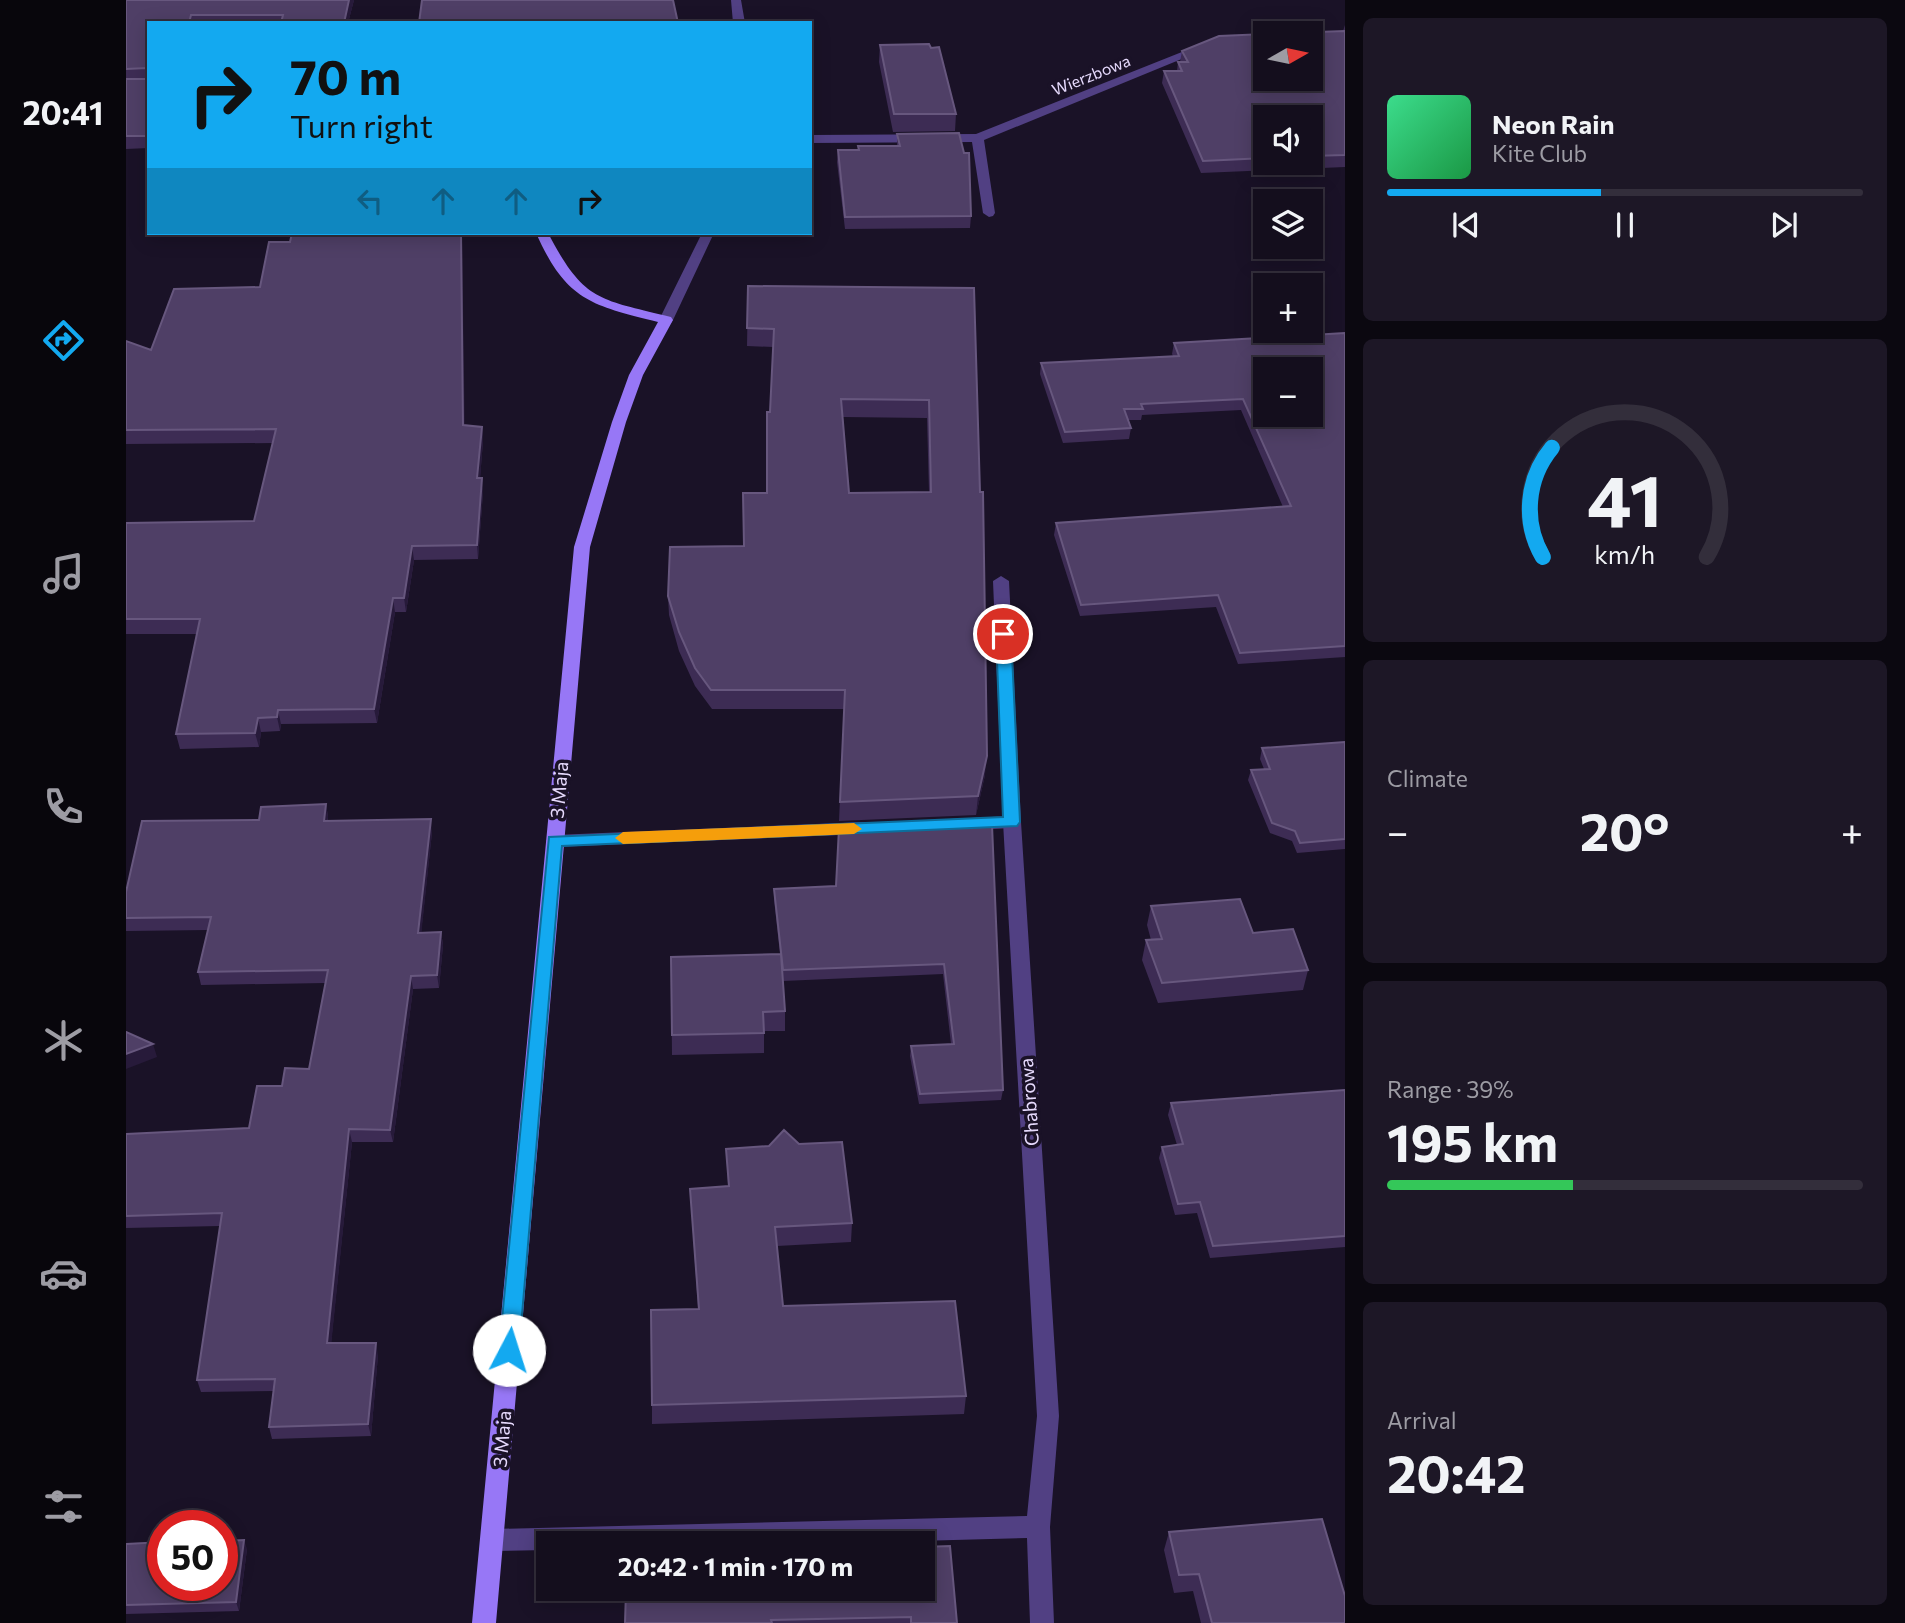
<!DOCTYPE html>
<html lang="en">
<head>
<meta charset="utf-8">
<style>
	body { margin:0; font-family:Commissioner,sans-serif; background:#1d1726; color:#f1f3f6; height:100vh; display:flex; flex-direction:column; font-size:26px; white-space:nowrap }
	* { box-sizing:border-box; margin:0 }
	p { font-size:23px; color:#9d9ca4 }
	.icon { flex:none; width:38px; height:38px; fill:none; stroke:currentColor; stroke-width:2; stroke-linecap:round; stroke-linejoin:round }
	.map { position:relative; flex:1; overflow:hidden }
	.details { display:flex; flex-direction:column; gap:18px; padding:18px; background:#0b0810; width:560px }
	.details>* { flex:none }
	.banner { position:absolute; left:21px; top:21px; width:665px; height:214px; border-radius:0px; box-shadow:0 4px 18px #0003,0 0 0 2px #332e3b; background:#13a9f0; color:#111; overflow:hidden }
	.needle { width:46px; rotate:81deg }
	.buttons { position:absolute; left:1127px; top:21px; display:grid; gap:14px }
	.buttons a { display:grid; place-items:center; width:70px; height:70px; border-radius:0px; background:#140e1d; box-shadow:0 4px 18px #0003,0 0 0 2px #332e3b; font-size:35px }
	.speed { position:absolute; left:21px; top:1510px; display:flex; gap:14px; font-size:35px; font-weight:700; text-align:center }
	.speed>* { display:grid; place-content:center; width:91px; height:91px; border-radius:50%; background:#140e1d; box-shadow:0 4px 18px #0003,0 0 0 2px #332e3b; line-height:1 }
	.speed .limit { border:10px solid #d22; background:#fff; color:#111 }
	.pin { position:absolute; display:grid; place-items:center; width:60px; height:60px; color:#fff; margin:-30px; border:4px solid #fff; border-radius:50%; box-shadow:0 2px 7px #0007 }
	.me { position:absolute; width:77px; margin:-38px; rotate:5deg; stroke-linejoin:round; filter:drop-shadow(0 0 5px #0008) }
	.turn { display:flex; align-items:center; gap:24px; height:147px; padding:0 28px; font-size:32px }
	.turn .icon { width:91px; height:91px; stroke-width:2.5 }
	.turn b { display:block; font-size:49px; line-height:60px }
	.lanes { display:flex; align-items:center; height:66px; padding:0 28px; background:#0003; justify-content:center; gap:35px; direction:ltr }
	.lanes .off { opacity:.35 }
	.big { font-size:52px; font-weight:700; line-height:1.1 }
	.details .tile { flex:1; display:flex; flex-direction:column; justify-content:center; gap:10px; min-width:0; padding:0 24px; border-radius:10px; background:#1d1726 }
	.details .dial { align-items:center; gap:0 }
	.dial svg { height:182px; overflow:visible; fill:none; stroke:#332e3b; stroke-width:7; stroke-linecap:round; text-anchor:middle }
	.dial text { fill:#f1f3f6; stroke:none }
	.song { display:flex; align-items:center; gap:21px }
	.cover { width:84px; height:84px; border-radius:10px; background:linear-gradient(135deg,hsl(150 70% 55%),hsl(140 70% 35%)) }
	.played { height:7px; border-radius:4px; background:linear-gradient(90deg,#13a9f0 45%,#332e3b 45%) }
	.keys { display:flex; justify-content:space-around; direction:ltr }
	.heat { display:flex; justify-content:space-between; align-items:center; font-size:38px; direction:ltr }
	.charge { height:10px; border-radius:5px; background:linear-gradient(90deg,#34c759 39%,#332e3b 0) }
	.trip { position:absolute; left:410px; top:1531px; width:399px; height:70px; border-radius:0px; background:#140e1d; box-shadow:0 4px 18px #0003,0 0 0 2px #332e3b; font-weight:700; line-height:70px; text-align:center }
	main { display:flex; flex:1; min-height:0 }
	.dock { display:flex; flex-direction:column; width:126px; justify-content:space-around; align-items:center; background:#08060c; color:#9d9ca4 }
	.dock .icon { width:49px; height:49px }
	.dock .on { color:#13a9f0 }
	.dock b { font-size:32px; color:#f1f3f6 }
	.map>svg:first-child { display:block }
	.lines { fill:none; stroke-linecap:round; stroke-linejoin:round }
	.service { fill:#514083; fill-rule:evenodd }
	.minor { fill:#514083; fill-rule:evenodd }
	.tertiary { fill:#514083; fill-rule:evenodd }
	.secondary { fill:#9777f6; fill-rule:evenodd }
	.wall { fill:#3d2c54; fill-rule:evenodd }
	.shaded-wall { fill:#271a3a }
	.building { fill:#4f3f66; stroke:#67577e; stroke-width:2; fill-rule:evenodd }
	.route { fill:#13a9f0; stroke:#0c6e9c; stroke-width:2 }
	.slow { fill:#f59e0b }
	.labels { text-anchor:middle; stroke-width:7; stroke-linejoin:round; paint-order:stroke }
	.far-street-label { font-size:16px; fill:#e6dafd; stroke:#1a1227 }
	.street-label { font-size:19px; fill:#e6dafd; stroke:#1a1227 }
</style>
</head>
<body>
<main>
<nav class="dock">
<b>20:41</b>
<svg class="icon on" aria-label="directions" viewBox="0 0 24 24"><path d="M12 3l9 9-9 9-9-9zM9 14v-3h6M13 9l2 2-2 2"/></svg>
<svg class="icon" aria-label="music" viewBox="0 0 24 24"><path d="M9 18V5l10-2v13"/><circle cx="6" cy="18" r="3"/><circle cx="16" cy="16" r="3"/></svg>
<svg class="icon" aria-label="phone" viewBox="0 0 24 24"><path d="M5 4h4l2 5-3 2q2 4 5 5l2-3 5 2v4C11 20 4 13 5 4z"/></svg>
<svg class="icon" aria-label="climate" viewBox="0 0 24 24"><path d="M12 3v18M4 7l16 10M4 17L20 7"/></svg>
<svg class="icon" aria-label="car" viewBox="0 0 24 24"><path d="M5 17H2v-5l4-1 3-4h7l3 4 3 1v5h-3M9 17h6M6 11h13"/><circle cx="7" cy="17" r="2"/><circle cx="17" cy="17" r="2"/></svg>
<svg class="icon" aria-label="filters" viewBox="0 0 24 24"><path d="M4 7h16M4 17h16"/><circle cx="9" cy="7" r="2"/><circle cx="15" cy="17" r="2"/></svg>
</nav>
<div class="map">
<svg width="1219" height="1623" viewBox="0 0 1219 1623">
	<rect width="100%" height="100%" fill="#1a1227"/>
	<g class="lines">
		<path class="service" d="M886,816l6,2 3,4 -3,4 -6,2 -62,3 -6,-2 -3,-4 3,-4 6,-2z
			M737,822l6,2 3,4 -3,4 -6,2 -308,13 -6,-2 -3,-4 3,-4 6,-2z"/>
		<path class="minor" d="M1076,44l4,1v4l-222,91 11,73 -2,3 -4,1 -6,-4 -11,-71 -162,1v-8l166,-1z
			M875,576l8,5 12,241 38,594 -9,111 4,96h-24l-3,-85 -220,6h-259v6l-55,1 -8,-3 -4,-8 4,-8 8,-3 534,-13 10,-100 -34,-594 -10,-241z"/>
		<path class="tertiary" d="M605,0h10l4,23h-12z
			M576,233h12l-41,87 -2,3h-10l-2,-3z"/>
		<path class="secondary" d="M410,233h12c36,69 51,66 123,84l2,3 -30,55 -17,47 -36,125 -94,1076h-24l102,-1076 38,-125 17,-47 29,-53c-68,-17 -92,-22 -122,-89z"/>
	</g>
	<path class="wall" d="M0,0h228l-6,23h-199v125l-23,1z
		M1219,25v142l-144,6 -39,-90 2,-12h13l1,-9h2l2,-11 161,-20zM1139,117h46v46h-46z
		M754,45l76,69 -1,17 -62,1 -14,-70z
		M771,134l74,82 -1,12 -125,1 -8,-67 1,-12h20v-4h39z
		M622,286l226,2 11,487 -9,40 -137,6 5,-112h-132l-17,-23 -16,-35 -10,-36 -1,-19 76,-50 23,-53 6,-146 -26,-1zM717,417l84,1 2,74 -80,1z
		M1219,333v324l-107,7 -22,-57 -136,9 -26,-81 2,-12 227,-16 -42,-97 -99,5 -1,5h-13l3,8 -2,11 -66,4 -23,-69 1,-11 132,-7 -1,-2 2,-11z
		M0,341l25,9 314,75 17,2 1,14 -3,37 3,14 -5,67 -64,1 -8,52h-11l-18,111 -96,1 -1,7 -19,1 -2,15 -79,2 -4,-15 21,-100h-71v-111l128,-2 19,-78 -147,1z
		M1219,742v107l-48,4 -5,-12 -22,-8 -22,-53 3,-10 13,-1 -4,-10 2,-11z
		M200,804l2,13v4l104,11 -11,101 20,-1 2,13 -4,43 -26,1 -20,153h-41l-21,201 47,12 -7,81 -99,3 -3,-12 5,-36 -73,1 -4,-12 23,-154 -94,2v-94l123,-6 33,-42 27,-17 16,-86 -124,2 -3,-13 10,-42 -82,1v-39l133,-72z
		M847,826l30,264 -2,10 -82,4 -9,-48 1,-10 40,-2 -8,-70 -160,7 2,30v20h-21v22l-92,2 -1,-98 109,-3 -6,-55v-10l62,-3z
		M1025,906l102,27 55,37 -5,20 -145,13 -16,-43 4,-20h5l-4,-15z
		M1219,1090v157l-135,11 -13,-45 -22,2 -16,-57 3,-11 15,-2 -9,-30 3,-12z
		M600,1149l126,74 -1,19 -74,4 6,60 183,90 -2,18 -312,10v-19l46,-96 -8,-120 38,-3z
		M1043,1532l176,91h-144l-8,-32 -19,2 -10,-43z
		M0,1543l121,6 -8,62 -113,3z
		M631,1591l200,32h-332z"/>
	<path class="shaded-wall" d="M223,0h5l-6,23h-4z
		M335,233h1l3,206 -2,-14z
		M356,427l1,14 -4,51 -2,-14z
		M356,478l1,14 -5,67 -1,-14z
		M286,546l2,14 -8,52 -2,-14z
		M267,598l2,14 -18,111 -3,-14z
		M152,710l3,14 -1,7 -3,-14z
		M132,718l3,14 -2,15 -4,-14z
		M861,756l-2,19 -9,40 2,-19z
		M200,804l2,13 -2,17 -2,-13z
		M305,819l1,13 -12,114 -2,-13z
		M315,932l2,13 -4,43 -2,-13z
		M285,976l2,13 -20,153 -3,-12z
		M27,1044l4,13 -31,12v-15z
		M223,1129l3,13 -22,214 -3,-13z
		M250,1343l2,12 -7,81 -3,-12z
		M118,1540l3,9 -8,62 -3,-9z"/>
	<path class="building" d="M0,0h223l-5,23h-63l2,-8h-92l-2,8h-40v52l-2,-7 -21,1z
		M296,0h251l5,23h-259z
		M1219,31v124l-34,1v-39h-46v41l-62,3 -39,-90h18l-4,-9h10l-6,-11 37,-15 46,-2v45h46v-46h-22z
		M803,44l2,4 8,-1 17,67h-62l-14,-69z
		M23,77v56l-1,3h-22v-57h20z
		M833,133l5,20h5l2,63 -126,1 -7,-67h21l-1,-4h42l-3,-12z
		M166,233h169l2,192 19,2 -5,51h5l-5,67 -65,1 -8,52h-11l-19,111 -96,1 -1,7 -19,1 -3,15 -79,1 24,-115h-74v-96l128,-2 22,-92 -150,1v-89l25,9 23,-61 86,-2 9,-45h21z
		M622,286l226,2 6,204h3l4,264 -9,40 -138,6 5,-112h-134l-16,-22 -16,-36 -11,-36 2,-49 74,-1 -1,-53h24v-81h3l4,-83 -27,-1zM715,399l88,1 2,92 -82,1z
		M1219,333v313l-105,7 -22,-58 -137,10 -25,-82 235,-17 -48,-107 -102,5 2,5h-19l7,19 -66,4 -24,-69 138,-7 -5,-13zM1139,369h46v46h-46z
		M1219,742v97l-45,4 -5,-12 -23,-8 -21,-53 19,-1 -8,-21z
		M200,804l-2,17 107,-2 -13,114 23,-1 -4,43 -26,1 -21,154 -41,-1 -22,214h49l-8,81 -99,3 6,-48 -78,1 25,-167 -96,3v-82l123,-6 8,-42h25l3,-18 24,1 19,-99 -130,2 13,-55 -85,1v-26l16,-71 117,-1 2,-13z
		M847,822v4l19,-1 11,265 -83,4 -9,-48 43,-2 -10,-80 -161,6 -9,-81 62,-3 3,-58z
		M1114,899l13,34 40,-4 15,41 -146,13 -16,-43 16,-1 -11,-33z
		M655,954l4,57 -22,1 1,21 -92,2 -1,-78z
		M0,1032l27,12 -27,10z
		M1219,1090v146l-132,10 -13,-44 -22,2 -16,-57 21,-3 -12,-41z
		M658,1130l15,14 43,-2 10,81 -77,4 8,79 172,-5 11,95 -314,9 -1,-95 48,-1 -9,-120 39,-3 -3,-37 43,-3z
		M1196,1519l23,77v27h-133l-13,-49 -20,1 -10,-43z
		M118,1540l-8,62 -110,3v-61l37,-2v44h59v-45z
		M824,1546l7,77h-46v-6l-140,3 1,3h-147l1,-32h131v-2h165v-42z"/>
	<path class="route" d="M877,629l8,5 9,188 -3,4 -455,20 -43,504 -3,6 -7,2 -7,-2 -3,-6 50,-513 454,-20 -7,-183z"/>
	<path class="slow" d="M728,823l8,6 -8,5 -231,10 -8,-6 8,-6z"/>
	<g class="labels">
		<g class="far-street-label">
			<text transform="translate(965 75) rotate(-22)" y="6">Wierzbowa</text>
		</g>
		<g class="street-label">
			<text transform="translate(433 790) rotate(-85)" y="7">3 Maja</text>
			<text transform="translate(903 1102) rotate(-94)" y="7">Chabrowa</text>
			<text transform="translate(376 1439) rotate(-85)" y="7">3 Maja</text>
		</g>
	</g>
</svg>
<div class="buttons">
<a><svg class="needle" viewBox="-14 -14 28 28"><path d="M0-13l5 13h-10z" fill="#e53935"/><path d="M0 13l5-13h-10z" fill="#9d9ca4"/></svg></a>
<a><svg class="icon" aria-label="sound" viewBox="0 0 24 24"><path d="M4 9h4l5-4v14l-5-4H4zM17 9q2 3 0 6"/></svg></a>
<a><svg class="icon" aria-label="layers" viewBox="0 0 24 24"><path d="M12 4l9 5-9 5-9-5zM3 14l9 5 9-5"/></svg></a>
<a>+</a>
<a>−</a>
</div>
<div class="speed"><div class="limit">50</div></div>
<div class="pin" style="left:877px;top:634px;background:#d93025"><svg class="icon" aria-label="arrive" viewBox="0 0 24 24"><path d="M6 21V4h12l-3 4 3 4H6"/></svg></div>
<svg class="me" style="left:383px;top:1350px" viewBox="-20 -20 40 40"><circle r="19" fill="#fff"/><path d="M0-13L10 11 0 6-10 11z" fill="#13a9f0"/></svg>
<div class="trip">20:42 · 1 min · 170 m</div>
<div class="banner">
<div class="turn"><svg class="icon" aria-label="right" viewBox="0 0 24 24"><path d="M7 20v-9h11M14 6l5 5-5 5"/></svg><div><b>70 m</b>Turn right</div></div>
<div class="lanes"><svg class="icon off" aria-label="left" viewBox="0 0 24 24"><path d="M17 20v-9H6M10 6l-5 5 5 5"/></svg><svg class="icon off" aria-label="ahead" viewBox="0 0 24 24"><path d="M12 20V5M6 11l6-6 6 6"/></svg><svg class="icon off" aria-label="ahead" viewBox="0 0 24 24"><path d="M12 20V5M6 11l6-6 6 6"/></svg><svg class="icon" aria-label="right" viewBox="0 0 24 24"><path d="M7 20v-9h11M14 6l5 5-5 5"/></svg></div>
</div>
</div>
<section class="details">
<div class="tile">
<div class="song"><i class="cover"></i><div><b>Neon Rain</b><p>Kite Club</p></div></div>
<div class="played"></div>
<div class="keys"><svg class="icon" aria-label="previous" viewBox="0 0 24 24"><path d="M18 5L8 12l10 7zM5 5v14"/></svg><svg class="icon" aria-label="pause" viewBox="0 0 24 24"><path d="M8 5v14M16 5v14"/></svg><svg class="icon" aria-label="next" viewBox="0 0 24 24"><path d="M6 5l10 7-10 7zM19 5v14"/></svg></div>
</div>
<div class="tile dial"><svg viewBox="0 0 100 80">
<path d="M14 69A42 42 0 1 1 86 69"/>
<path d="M14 69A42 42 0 0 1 18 21" stroke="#13a9f0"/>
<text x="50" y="56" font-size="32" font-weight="700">41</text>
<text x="50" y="72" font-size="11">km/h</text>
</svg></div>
<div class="tile"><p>Climate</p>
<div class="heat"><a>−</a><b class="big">20°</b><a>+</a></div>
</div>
<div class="tile"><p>Range · 39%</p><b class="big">195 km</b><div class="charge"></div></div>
<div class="tile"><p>Arrival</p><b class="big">20:42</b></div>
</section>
</main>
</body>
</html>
